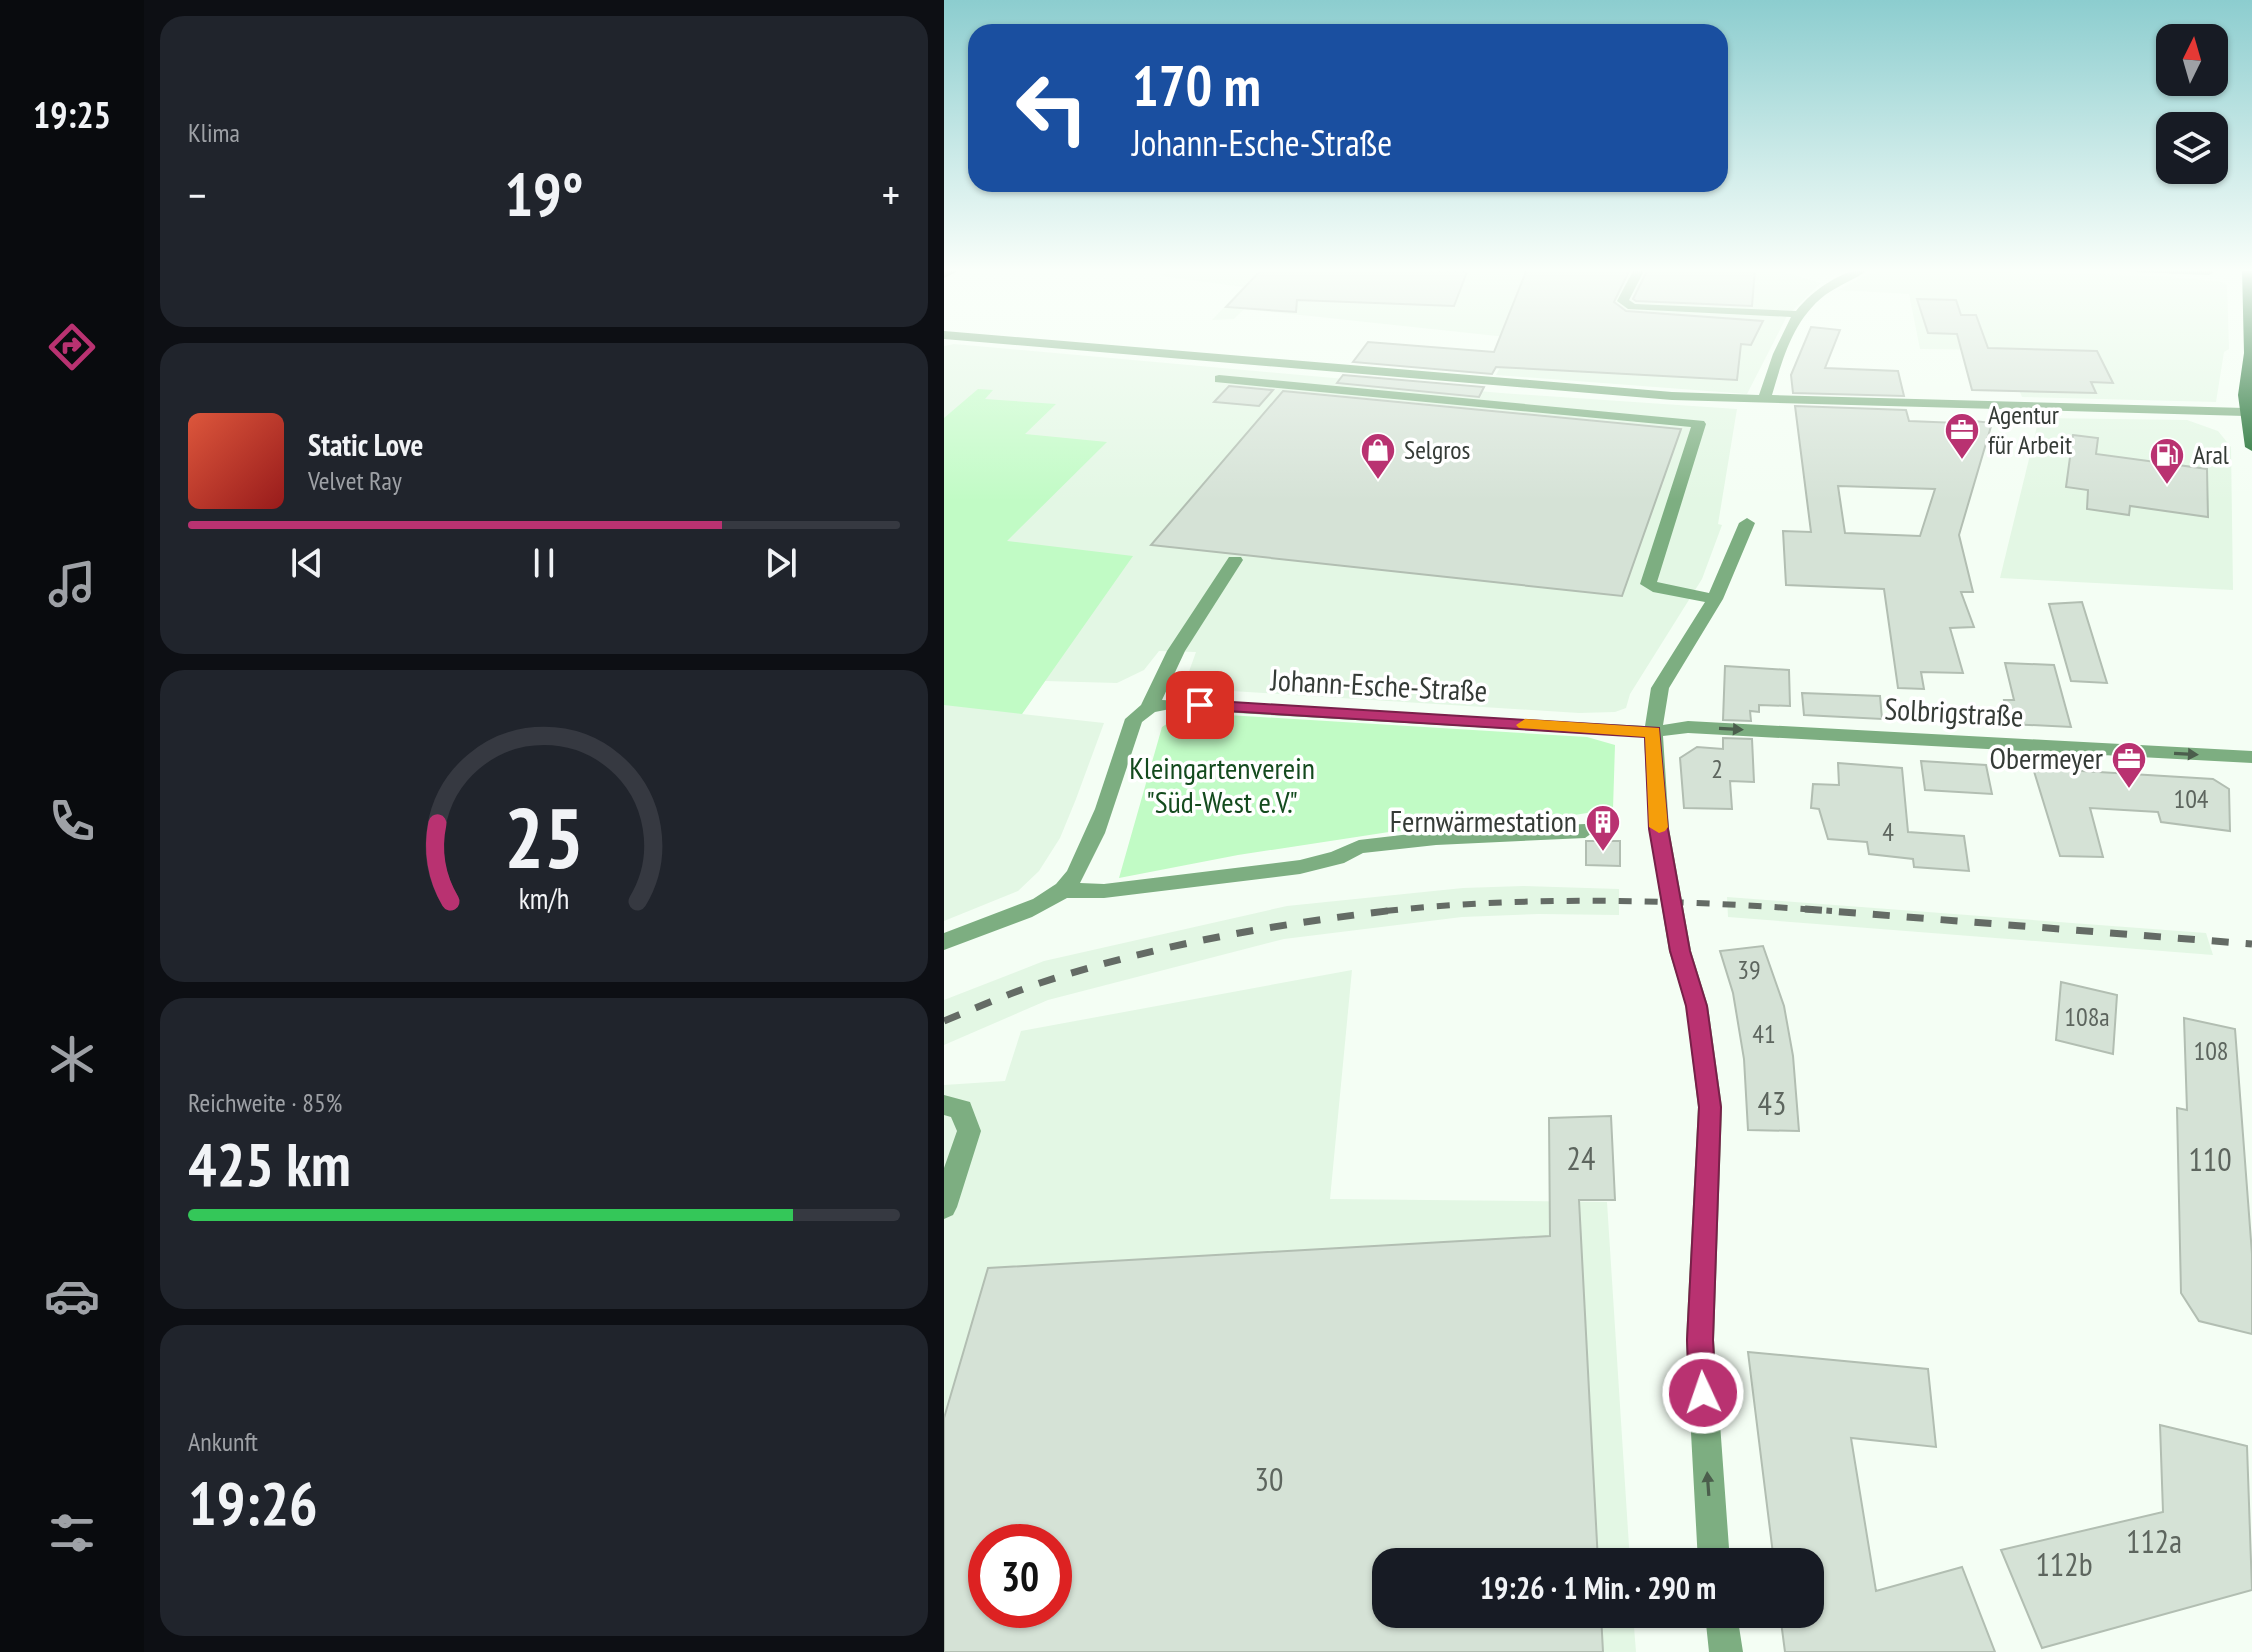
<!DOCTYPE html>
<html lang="de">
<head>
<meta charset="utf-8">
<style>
	body { margin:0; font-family:"PT Sans Narrow",sans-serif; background:#20242c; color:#f1f3f6; height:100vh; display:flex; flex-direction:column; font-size:30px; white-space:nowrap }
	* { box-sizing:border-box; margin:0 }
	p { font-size:26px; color:#9ea1a6 }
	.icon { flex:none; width:44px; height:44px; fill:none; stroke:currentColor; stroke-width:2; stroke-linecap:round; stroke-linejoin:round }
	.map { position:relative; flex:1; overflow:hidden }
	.drawer { display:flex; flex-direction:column; gap:16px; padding:16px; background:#0d0f14; width:800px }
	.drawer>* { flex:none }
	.guide { position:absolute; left:24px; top:24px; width:760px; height:168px; border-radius:24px; box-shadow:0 2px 6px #0004; background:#1a4fa0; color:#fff; overflow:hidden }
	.needle { width:52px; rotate:5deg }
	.tools { position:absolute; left:1212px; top:24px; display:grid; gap:16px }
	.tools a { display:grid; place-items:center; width:72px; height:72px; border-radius:16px; background:#171b24; box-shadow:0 2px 6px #0004; font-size:40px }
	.speed { position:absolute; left:24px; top:1524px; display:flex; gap:16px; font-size:40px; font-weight:700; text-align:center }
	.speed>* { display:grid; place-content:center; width:104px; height:104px; border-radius:50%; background:#171b24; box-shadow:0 2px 6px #0004; line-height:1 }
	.speed .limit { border:12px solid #d22; background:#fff; color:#111 }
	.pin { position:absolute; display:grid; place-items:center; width:68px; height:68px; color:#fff; margin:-34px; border-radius:16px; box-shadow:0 4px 12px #0006 }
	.me { position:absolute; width:88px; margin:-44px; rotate:357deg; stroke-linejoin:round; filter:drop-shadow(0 0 6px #0008) }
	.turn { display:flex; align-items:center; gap:28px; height:168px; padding:0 32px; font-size:36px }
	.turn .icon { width:104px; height:104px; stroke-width:2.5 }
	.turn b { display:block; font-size:56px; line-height:68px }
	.big { font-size:60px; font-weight:700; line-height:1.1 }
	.drawer .card { flex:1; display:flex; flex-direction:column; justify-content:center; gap:12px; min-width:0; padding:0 28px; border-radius:24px; background:#20242c }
	.drawer .dial { align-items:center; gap:0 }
	.dial svg { height:208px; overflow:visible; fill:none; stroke:#363941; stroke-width:7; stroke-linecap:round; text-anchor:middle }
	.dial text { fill:#f1f3f6; stroke:none }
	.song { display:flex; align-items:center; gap:24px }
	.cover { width:96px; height:96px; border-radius:12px; background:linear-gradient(135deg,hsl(10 70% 55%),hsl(0 70% 35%)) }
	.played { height:8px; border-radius:4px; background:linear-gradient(90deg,#b93271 75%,#363941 75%) }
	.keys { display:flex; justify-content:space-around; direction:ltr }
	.heat { display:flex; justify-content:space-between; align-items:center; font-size:44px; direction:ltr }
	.charge { height:12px; border-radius:6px; background:linear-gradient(90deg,#34c759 85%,#363941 0) }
	.trip { position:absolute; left:428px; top:1548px; width:452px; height:80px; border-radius:24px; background:#171b24; box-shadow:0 2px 6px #0004; font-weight:700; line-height:80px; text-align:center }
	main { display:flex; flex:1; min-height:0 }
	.tab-bar { display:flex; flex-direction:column; width:144px; justify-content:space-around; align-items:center; background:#090b0e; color:#9ea1a6 }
	.tab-bar .icon { width:56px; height:56px }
	.tab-bar .selected { color:#b93271 }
	.tab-bar b { font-size:36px; color:#f1f3f6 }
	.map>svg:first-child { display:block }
	.built { fill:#e3f7e4; fill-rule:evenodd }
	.green { fill:#c1fbc5 }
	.building { fill:#d5e2d6; stroke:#b2beb2; stroke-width:2; fill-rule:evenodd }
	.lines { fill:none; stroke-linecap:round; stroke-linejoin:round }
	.minor { fill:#7dae81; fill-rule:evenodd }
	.major { fill:#126726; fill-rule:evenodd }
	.rail-far1 { stroke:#646b65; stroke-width:6; stroke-dasharray:13 13; stroke-linecap:butt }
	.rail { stroke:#646b65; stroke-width:7; stroke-dasharray:17 17; stroke-linecap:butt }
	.oneway { fill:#4b5e4c }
	.route { fill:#b93271; stroke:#782049; stroke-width:2 }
	.slow { fill:#f59e0b }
	.labels { text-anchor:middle; stroke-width:7; stroke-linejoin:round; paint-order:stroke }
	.far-poi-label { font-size:26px; fill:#353b36; stroke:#fff; text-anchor:start }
	.number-label { font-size:26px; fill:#5d655e }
	.street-label { font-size:30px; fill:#353b36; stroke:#fff }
	.poi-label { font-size:30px; fill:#353b36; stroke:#fff; text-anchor:end }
	.park-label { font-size:30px; fill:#144b1e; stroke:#fff }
	.near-number-label { font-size:32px; fill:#5d655e }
</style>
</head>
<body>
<main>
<nav class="tab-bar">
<b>19:25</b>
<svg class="icon selected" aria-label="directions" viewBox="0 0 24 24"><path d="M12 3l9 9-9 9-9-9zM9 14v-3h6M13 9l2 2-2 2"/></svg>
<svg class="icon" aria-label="music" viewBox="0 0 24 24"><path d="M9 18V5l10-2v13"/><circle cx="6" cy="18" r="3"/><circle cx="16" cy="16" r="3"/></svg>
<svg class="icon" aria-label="phone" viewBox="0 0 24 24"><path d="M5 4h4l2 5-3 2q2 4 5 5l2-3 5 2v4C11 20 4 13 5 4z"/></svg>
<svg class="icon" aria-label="climate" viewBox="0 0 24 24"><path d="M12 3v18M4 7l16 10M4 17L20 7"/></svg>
<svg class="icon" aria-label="car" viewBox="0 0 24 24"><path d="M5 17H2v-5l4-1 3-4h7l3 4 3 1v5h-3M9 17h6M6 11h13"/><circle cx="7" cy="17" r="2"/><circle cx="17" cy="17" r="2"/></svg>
<svg class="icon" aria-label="filters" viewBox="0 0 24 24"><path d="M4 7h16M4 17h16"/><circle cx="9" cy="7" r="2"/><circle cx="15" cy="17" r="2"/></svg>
</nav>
<section class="drawer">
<div class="card"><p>Klima</p>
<div class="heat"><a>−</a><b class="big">19°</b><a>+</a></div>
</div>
<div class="card">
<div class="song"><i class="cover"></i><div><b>Static Love</b><p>Velvet Ray</p></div></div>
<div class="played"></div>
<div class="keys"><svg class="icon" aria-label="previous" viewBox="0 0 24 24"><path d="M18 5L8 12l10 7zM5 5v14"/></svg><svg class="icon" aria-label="pause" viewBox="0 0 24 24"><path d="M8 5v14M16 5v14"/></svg><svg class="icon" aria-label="next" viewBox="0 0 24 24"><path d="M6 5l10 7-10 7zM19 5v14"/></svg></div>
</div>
<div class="card dial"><svg viewBox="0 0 100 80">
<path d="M14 69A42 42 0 1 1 86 69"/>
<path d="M14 69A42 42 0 0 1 9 39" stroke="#b93271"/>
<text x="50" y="56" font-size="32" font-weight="700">25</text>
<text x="50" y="72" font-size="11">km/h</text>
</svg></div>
<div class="card"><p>Reichweite · 85%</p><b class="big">425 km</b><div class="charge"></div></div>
<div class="card"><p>Ankunft</p><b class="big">19:26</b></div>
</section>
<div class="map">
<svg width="1308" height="1652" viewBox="0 0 1308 1652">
	<rect width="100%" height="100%" fill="#f4fef4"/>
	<path class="built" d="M224,269h606l47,14 -34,33 -40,78 -251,-19 20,-37 -272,-29 -10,10 -22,1 31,-33 -82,-11z
		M948,269l269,7 62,6 4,3 2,64 -5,3 -8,50 -194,-5 -19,-47 -83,-1 -11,-55 -71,-4 30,-16z
		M10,344l547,49 236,16 -19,115 4,1 -20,54 -72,115 -4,14 -11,4 -36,1 -380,-24 -10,-4 -2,-8 9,-25 -37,-1 -15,19 -27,13 -72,-2 -23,33 82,9 -28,76 -16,39 -21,33 -21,20 -74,30v-575z
		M1095,418l148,2 31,11 13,16 2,143 -233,-12z
		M579,886l96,3v26l-80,-1 -77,3 -178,22 -236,61 -104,45v-45l100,-39 243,-55 176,-18z
		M783,897l479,36 7,22 -485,-38z
		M408,970l-22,229 277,3 23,360h-244v52h247l3,38h-692v-567l61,-4 16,-50zM42,1542h68v68h-68z"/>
	<path class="green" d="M34,389l15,1 -8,9 71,5 -31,30 82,8 -100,99 126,15 -111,158 -78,-9v-287z
		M252,713l391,24 28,8 -2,64 -91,14 -133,9 -151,23 -119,23 43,-151 14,-9z"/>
	<path class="building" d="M318,269h117l88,3 -13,34 -157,-6 -1,12 -70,-5z
		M583,269h103l-16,33 12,9 137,10 -12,24 -10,-1 -4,36 -241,-13 -4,7 -139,-12 15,-20 126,10z
		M704,269h107l-3,37 -116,-5 -3,-2z
		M973,299l39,1 5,15h15l12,33 109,3 16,32 -22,-1 5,11 -124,-3 -15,-56 -29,-1z
		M867,327l29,3 -15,38 73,3 6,25 -111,-3 -2,-18z
		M399,375l141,12 -5,10 -142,-14z
		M285,386l44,4 -14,16 -45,-4z
		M339,391l398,38 -59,167 -471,-51z
		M851,406l111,4 3,11 49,2 -1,-4 35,4 -33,112 14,57h-12l13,35 -24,1 13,45 -42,-1 3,17 -26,-1 -14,-99 -98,-4 -3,-54 28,1zM894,486l97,3 -15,47 -75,-3z
		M1129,435l25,3 -2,16 111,15 1,48 -78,-11 -1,9 -42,-6 1,-19 -22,-3z
		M1138,602l25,81 -36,-2 -22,-77z
		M1061,663l49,2 17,62 -62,-3 -5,-24h10z
		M781,666l64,4 1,36 -31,-1v7l-9,-1 1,10 -28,-1z
		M858,693l78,3 2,23 -78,-4z
		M779,738l29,1 2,43 -24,-1 2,28 -48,-1 -4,-50 17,-11 26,2z
		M977,761l65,4 6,29 -67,-4z
		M894,763l64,5 6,64 56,4 5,35 -55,-4 -1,-8 -44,-5 -2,-12 -39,-3 -9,-30 -8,-1 2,-24 26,1z
		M1089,768l180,11 16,10 1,42 -69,-9 -3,-10 -68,-4 13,49 -43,-1z
		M642,841h34v25l-34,-1z
		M819,946l21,60 9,50 6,75 -51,-1 -4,-71 -11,-66 -13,-42z
		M1117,982l56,13 -4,59 -57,-14z
		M1240,1018l51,11 17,225v80l-53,-13 -18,-28 -4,-185 10,2z
		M667,1116l4,84h-36l19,362h-212v52h215l2,38h-659v-234l44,-150 562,-32 -1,-118zM42,1542h68v68h-68z
		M804,1352l180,17 8,78 -85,-9 25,153 86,-24 33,85h-210l-5,-38h30v-52h-36z
		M1216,1425l87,21 5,144 -210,58 -41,-98 162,-38z"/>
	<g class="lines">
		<path class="minor" d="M13,269l-1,3 -12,6v-8z
			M690,269h11l-16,31 6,4 161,7c17,-21 46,-42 73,-42 -13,10 -30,16 -44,26 -32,25 -42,63 -53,100l473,13 7,4 -7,4 -573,-16 -728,-61v-8l728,61 87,3 14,-41 18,-37 -163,-8 -11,-8z
			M1188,269h79l3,3 -5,3 -72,-3z
			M275,375l485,46 2,3 -49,158 52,11 30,-70 8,-5 8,5 -32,76 -54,89 -6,37 25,-4 564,30v12l-564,-30 -25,3 6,93 22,122 17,55 14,101 -8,233 16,222h-32l-12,-222 12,-233 -12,-101 -17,-55 -20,-122 -5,-92 -474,-28 -15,3 -13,10 -37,111 -25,50 24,1 196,-24 31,-8 28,-12 77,-9 149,-7 10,7 -10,7 -149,7 -73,8 -19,10 -44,11 -196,24h-37l-35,19 -88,33v-17l89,-34 23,-15 11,-13 28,-62 30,-90 16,-14 26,-54 62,-94h12l2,3 -58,91 -23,49 483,26 6,-38 54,-86 -52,-10 -13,-8 51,-157 -476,-45v-6z
			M0,1095l26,7 11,29 -24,76 -4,8 -9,4v-51l13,-37 -6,-14 -7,-2z
			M761,1614h32l6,38h-34z"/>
		<path class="major" d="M1298,269h10v182l-7,-4 -7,-52 6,-42z"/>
		<path class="rail-far1" d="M441,911c149,-16 298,-11 447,0"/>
		<path class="rail" d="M861,909l447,35
			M0,1021c32,-13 64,-27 96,-38 118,-39 241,-60 364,-74"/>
	</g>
	<defs><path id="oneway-solid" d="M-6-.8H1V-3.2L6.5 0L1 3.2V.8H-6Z" transform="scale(2)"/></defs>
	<g class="oneway">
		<use href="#oneway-solid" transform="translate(787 729) rotate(3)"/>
		<use href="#oneway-solid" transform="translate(1242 754) rotate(3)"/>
		<use href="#oneway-solid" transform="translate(764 1484) rotate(-94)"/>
	</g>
	<linearGradient id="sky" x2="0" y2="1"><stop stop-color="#8ccdcf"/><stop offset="0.54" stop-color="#fafffa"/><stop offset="1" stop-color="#fafffa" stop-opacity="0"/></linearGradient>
	<rect width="1308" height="501" fill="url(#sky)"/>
	<path class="route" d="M256,700l459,28 9,101 22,122 17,55 14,101 -8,233 3,53 -4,9 -9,4 -10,-4 -4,-9 -2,-53 12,-233 -13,-101 -16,-55 -21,-122 -4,-92 -450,-28 -3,-4 3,-3z"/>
	<path class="slow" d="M581,719l134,9 9,99 -3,4 -6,2 -10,-6 -4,-90 -126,-9 -3,-3z"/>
	<defs>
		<g id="office-pin" transform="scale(1.8)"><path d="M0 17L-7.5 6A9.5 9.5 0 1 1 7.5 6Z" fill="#b93271" stroke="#fff"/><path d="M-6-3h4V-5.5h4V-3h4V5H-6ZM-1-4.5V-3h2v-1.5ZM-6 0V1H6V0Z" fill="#fff"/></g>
		<g id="shop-pin" transform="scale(1.8)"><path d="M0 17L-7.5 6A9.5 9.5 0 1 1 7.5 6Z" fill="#b93271" stroke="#fff"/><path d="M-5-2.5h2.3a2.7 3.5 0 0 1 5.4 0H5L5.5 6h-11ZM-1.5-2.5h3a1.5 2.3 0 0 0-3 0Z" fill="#fff"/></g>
		<g id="fuel-pin" transform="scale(1.8)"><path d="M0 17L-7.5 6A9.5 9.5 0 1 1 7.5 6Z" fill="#b93271" stroke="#fff"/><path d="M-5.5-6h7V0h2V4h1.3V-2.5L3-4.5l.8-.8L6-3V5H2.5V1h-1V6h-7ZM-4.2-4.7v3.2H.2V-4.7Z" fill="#fff"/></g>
		<g id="building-pin" transform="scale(1.8)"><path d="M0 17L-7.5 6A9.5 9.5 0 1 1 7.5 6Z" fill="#b93271" stroke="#fff"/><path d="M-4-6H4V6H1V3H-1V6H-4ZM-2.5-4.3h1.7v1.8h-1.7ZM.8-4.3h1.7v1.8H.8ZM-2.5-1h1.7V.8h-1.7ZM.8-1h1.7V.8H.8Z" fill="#fff"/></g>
	</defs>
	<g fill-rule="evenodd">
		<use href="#office-pin" x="1018" y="430"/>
		<use href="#shop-pin" x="434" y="450"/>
		<use href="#fuel-pin" x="1223" y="455"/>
		<use href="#office-pin" x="1185" y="759"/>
		<use href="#building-pin" x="659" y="822"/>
	</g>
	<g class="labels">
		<g class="far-poi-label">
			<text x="1044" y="424">Agentur<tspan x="1044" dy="30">für Arbeit</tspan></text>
			<text x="460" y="459">Selgros</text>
			<text x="1249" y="464">Aral</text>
		</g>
		<g class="number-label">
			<text x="773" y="778">2</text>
			<text x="1247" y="808">104</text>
			<text x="944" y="841">4</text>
			<text x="805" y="979">39</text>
			<text x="1143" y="1026">108a</text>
			<text x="820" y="1043">41</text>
			<text x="1267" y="1060">108</text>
		</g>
		<g class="street-label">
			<text transform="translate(435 686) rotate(3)" y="10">Johann-Esche-Straße</text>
			<text transform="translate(1010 713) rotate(3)" y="10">Solbrigstraße</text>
		</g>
		<g class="poi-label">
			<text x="1159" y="769">Obermeyer</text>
			<text x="633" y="832">Fernwärmestation</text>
		</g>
		<g class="park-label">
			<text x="278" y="779">Kleingartenverein<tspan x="278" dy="34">"Süd-West e.V."</tspan></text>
		</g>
		<g class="near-number-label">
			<text x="828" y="1115">43</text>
			<text x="637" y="1170">24</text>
			<text x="1266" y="1171">110</text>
			<text x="325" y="1491">30</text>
			<text x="1210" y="1553">112a</text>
			<text x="1120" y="1576">112b</text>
		</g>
	</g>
</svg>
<div class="tools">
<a><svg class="needle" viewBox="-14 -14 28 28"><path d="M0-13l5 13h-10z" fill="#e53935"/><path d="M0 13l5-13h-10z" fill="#9ea1a6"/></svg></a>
<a><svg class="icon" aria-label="layers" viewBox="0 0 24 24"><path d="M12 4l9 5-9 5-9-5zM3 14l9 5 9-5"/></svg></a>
</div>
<div class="speed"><div class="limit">30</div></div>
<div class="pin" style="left:256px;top:705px;background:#d93025"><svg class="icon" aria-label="arrive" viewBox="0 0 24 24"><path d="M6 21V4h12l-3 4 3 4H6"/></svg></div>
<svg class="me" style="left:759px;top:1393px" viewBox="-20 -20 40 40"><circle r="17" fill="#b93271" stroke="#fff" stroke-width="3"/><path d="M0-11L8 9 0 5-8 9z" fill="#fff"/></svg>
<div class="trip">19:26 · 1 Min. · 290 m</div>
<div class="guide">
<div class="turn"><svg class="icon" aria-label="left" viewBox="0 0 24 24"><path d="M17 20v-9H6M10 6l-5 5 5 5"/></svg><div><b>170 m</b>Johann-Esche-Straße</div></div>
</div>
</div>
</main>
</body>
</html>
